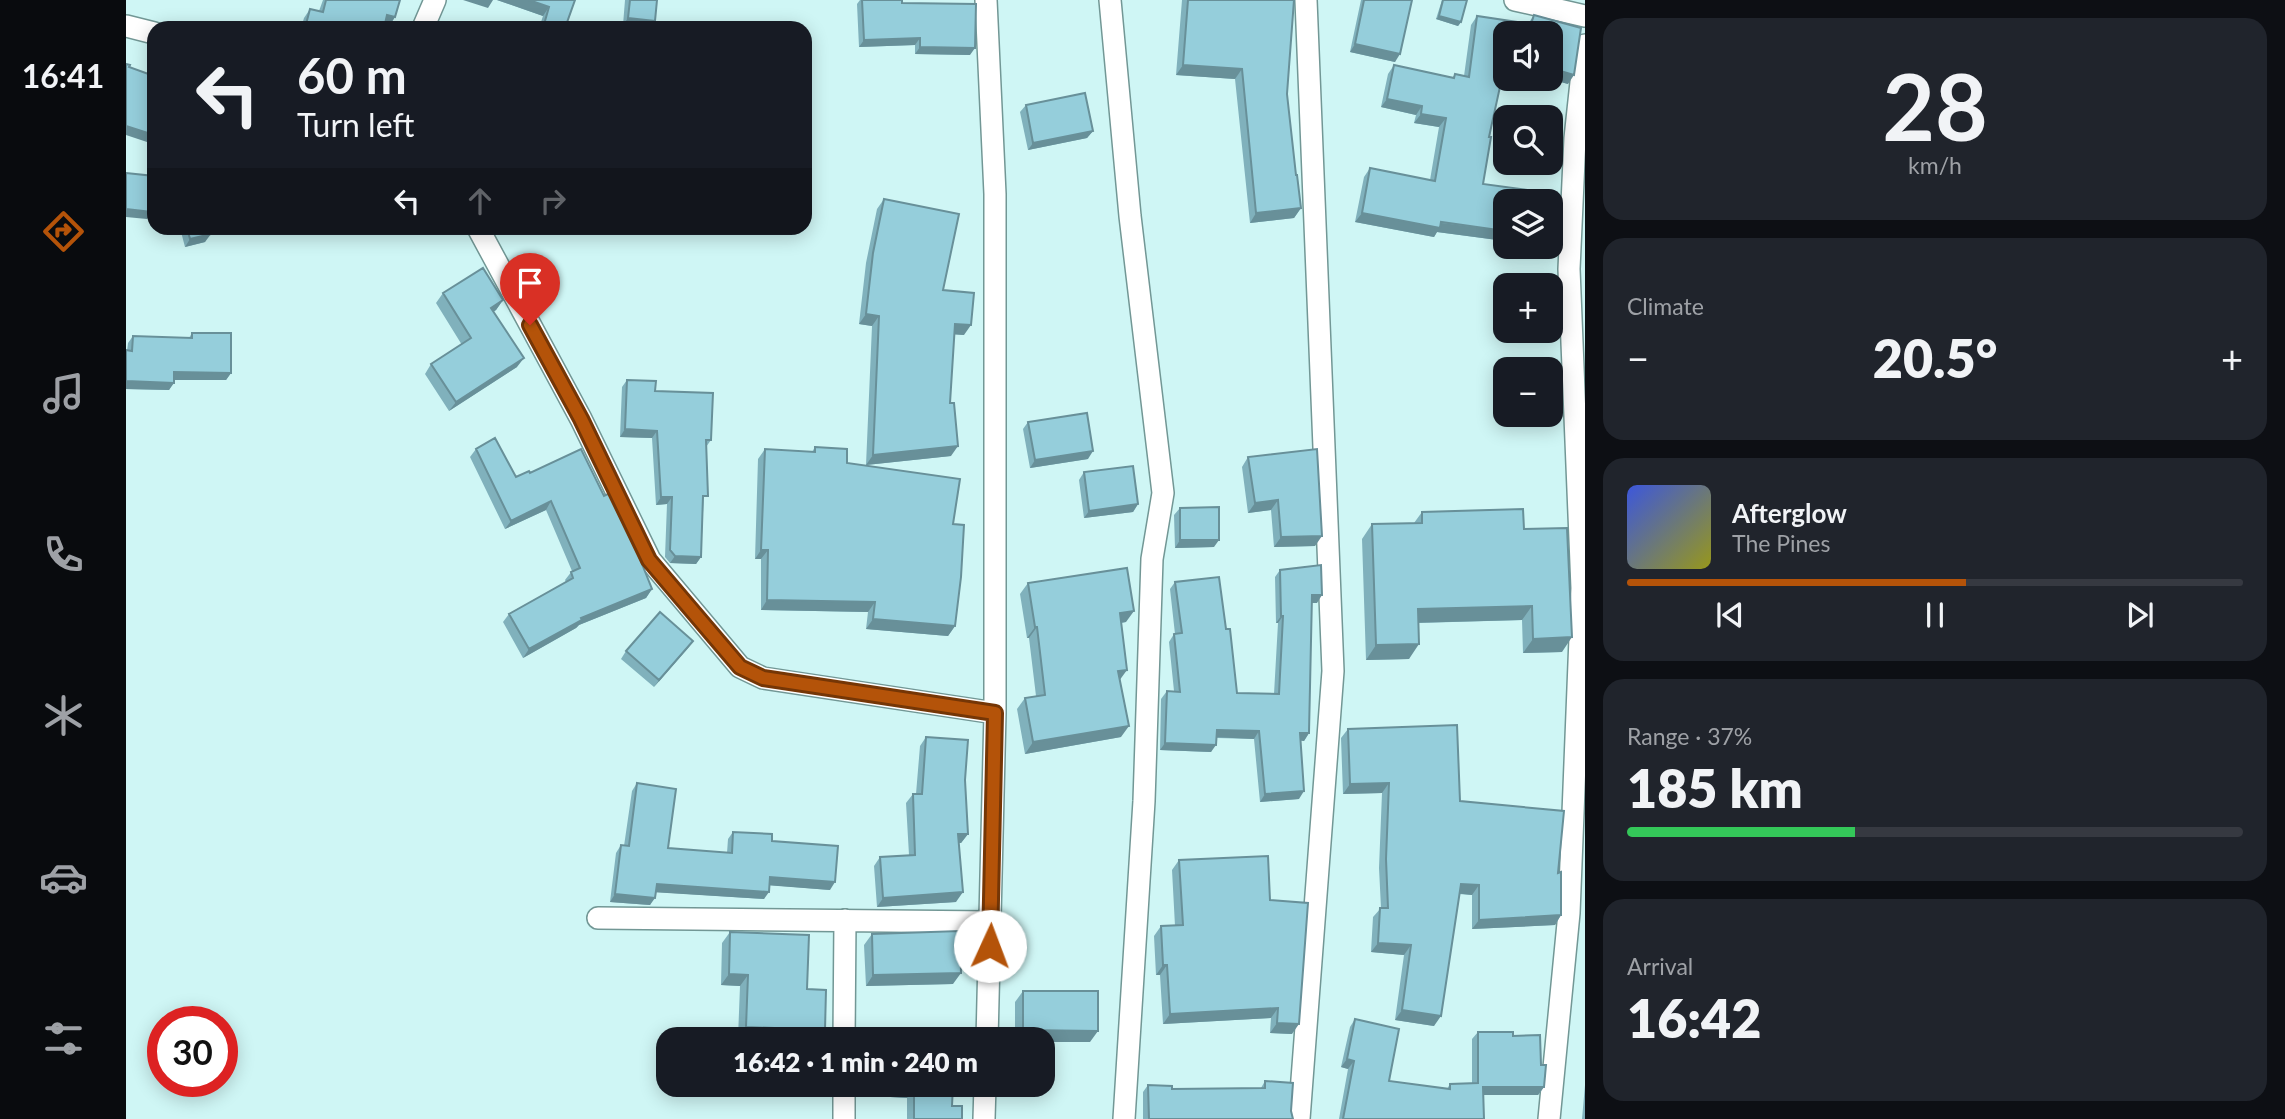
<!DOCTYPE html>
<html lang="en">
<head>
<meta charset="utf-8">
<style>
	body { margin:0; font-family:Lato,sans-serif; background:#20242c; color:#f1f3f6; height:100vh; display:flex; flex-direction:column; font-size:26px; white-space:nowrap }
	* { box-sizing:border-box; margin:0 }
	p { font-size:23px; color:#9ea1a6 }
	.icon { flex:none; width:38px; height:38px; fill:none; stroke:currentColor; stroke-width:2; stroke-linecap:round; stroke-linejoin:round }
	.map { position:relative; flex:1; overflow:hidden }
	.panel { display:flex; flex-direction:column; gap:18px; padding:18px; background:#0d0f14; width:700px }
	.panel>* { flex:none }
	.guide { position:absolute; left:21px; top:21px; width:665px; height:214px; border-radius:21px; box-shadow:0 4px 18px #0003; background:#171b24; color:#f1f3f6; overflow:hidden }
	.buttons { position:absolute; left:1367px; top:21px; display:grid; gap:14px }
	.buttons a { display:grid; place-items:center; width:70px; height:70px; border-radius:14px; background:#171b24; box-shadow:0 4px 18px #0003; font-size:35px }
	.speed { position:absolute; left:21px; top:1006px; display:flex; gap:14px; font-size:35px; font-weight:700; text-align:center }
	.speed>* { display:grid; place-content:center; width:91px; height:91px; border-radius:50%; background:#171b24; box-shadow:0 4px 18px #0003; line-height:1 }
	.speed .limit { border:10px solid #d22; background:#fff; color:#111 }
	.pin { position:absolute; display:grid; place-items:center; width:60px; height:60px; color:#fff; margin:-72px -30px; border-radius:50% 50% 50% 0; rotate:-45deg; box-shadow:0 0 7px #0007 }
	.pin .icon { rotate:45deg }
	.me { position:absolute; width:77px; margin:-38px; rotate:2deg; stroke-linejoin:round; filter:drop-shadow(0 0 5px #0008) }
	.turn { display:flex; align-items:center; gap:24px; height:147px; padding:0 35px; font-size:32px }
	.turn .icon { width:91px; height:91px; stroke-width:2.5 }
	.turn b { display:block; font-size:49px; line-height:60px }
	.lanes { display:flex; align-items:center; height:66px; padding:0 35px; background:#0003; justify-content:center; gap:35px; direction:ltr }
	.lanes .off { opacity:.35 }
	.big { font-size:52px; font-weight:800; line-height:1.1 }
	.panel .tile { flex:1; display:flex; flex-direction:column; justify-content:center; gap:10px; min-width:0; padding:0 24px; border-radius:21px; background:#20242c }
	.panel .dial { align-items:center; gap:0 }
	.dial b { font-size:91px; line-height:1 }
	.song { display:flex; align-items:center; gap:21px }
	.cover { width:84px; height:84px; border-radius:10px; background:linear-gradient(135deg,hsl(230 70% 55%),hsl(60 70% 35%)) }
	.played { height:7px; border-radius:4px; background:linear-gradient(90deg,#b45309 55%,#363941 55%) }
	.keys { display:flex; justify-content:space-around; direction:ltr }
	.heat { display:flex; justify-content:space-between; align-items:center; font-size:38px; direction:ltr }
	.charge { height:10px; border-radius:5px; background:linear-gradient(90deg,#34c759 37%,#363941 0) }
	.trip { position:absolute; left:530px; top:1027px; width:399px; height:70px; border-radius:21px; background:#171b24; box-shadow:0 4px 18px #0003; font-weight:800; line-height:70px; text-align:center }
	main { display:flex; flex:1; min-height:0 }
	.dock { display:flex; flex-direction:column; width:126px; justify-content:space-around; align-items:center; background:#090b0e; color:#9ea1a6 }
	.dock .icon { width:49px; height:49px }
	.dock .on { color:#b45309 }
	.dock b { font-size:32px; color:#f1f3f6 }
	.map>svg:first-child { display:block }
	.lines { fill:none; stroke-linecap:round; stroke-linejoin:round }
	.street-casing { stroke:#729795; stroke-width:24 }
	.street { stroke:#fff; stroke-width:21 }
	.wall { fill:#80b1bc }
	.shaded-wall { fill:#689099 }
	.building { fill:#95cedb; stroke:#689099; stroke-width:2 }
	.route-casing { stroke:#753606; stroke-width:18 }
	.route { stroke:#b45309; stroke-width:12 }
</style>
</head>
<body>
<main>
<nav class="dock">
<b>16:41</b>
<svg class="icon on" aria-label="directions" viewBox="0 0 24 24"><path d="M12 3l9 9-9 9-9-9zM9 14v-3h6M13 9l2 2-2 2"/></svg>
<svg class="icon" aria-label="music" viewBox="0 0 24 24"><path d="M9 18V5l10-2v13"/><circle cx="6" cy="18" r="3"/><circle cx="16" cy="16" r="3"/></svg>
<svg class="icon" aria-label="phone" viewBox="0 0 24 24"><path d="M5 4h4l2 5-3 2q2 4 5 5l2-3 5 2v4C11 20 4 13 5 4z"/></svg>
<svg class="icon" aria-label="climate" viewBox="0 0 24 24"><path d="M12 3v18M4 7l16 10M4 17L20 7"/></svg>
<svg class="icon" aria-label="car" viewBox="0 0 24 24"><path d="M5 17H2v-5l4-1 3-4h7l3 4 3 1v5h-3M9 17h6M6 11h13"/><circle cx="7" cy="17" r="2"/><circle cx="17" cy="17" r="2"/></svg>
<svg class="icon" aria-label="filters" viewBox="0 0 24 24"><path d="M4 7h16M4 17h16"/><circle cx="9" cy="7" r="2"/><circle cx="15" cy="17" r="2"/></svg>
</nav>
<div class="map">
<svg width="1459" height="1119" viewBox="0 0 1459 1119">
	<rect width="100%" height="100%" fill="#cff6f5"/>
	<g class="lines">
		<g class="street-casing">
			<path id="street" d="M860,0l9,194v519l-8,327
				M984,0l20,216 33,277 -11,66 -8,242 -20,318
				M1389,0l70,16
				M0,26l28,7
				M297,28l12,-28
				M352,228l103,191 69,141 90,107 23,11 232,35
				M472,918l393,4
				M718,1040l1,-120
				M718,1119v-34
				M858,1119l1,-34
				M1173,1119l34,-448 -27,-671
				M1423,1119l20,-206 13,-325 -13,-319 6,-131 10,-93"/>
		</g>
		<use href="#street" class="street"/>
	</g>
	<path class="wall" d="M197,0h77l-5,17 -6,9 -4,-1 -1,3h-83l3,-10 6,-9 9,2z
		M371,0h78l-10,28h-26l4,-12z
		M499,0h32l-7,28 -27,-3z
		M734,0h42v3l68,52 -55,-1v-9l-56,2 -2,-43z
		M1056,0h112l-7,94 9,81 5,33 -7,10 -44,5 -15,-144 -59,-4z
		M1235,0h51l-17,62 -45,-10z
		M1316,0h25l-6,22 -3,4 -22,-7z
		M1408,15l34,69 -18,-5 -45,-46 -22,151 22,17v40l-68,-9 -3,5 -79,-15 9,-45 6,-9 60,12 9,-53 -25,-4 2,-8 -35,-8 7,-33 6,-9 59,13 2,-4 9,2 7,-51 6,-9 51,8z
		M900,105l67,26 -6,7 -59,12 -8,-38z
		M758,199l59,91 21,45 -10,-1 -4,69 1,53 -85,9 6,-139 -13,-2 7,-61 11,-54z
		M54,228h29l-4,14 -20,5z
		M317,293l60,7 -7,10 -3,2 24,55 -68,44 -24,-37 6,-10 31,-19 -26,-42z
		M66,333l39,40 -5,7h-52l-5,10 -43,-1v-39l1,1 1,-8 5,-7 56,2z
		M501,380l28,11 56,49 -5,7 -5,110 -5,7 -26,-1 -5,-6 2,-53 -11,1 -4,-67 -32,-1 2,-50z
		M902,422l60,37 -58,9 -7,-39z
		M689,447l32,16 106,61 2,102 -7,10 -82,-7 2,-17 -107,-2v-51h-6l3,-100 7,-10 47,3z
		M350,449l40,28 14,-4 74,23 38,58 -3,4 13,31 -6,9 -67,27 -3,3 -53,30 -20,-36 6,-8 57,-32 -1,-2 7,-9 -26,-61 -41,19 -35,-72z
		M1122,457l67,89 -41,1 -3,-37 -23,3 -6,-46z
		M958,472l54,32 -5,8 -49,6 -5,-38z
		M1054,508l34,39 -39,1 -1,-33z
		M1296,512l102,17 38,123 -39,1 -1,-33 -104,3 -9,36 -43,1 -4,-121 10,-15 42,-1z
		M1154,570l37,33h-5l-3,130 -5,8 -4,-1 -1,59 -39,3 -6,-63 -37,-1 -6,14 -51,-2 1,-51 6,-8h7l-5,-49 5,-8h1l-5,-45 5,-7 62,111 37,1 4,-71h-2l-1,-46z
		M902,583l98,39 -5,1 -1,56 1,58 -96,17 -8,-45 8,-11 11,-2 -7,-58h-2l-7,-44z
		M567,641l-39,46 -33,-28 5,-8z
		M1222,729l112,72 98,72 3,42 -6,10 -83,4v-34l-13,-1 -25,132 -39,-6 9,-65 -33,-3 2,-35 8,-9 -2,-40 3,-75 -39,1 -2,-56z
		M800,737l39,43 3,54 -7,9h-2l-3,59 -79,5 -3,-41 6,-9 29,-2 -3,-52 7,-9h3l4,-48z
		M511,783l31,65 59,5 1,-14 5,-7 39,9 58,49 -61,-5 -5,14 -108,-7 -6,13 -40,-3 6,-49 5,-8 3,1 8,-55z
		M1053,860l91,40 22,134 -22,-1 1,-15 -108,6 -3,-49h-4l-2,-39 7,-10h14l-3,-56z
		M604,932l77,57 -69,49 2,-52 -19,-1 1,-42z
		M746,934l81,50 -87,2 -2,-41z
		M897,991l67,51h-47v-2h-28v-38z
		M1229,1019l34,62 58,8 3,-5 22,-1v-44l6,-7 35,4 28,29 3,22 -6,8h-55l1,24h-145l9,-50 -7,-2 9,-40z
		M1139,1081l26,30 2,8h-150v-27l5,-7 24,4 89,-1z
		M731,1085h96l-1,21 10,13h-55v-21l-50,-3z
		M1459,1085v34h-3z"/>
	<path class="shaded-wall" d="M337,0h30l-5,8z
		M371,0h32l20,7 -6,9z
		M261,15l8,2 -6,9 -8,-2z
		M1313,16l22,6 -3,4 -22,-7z
		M502,18l27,3 -5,7 -27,-3z
		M794,38l-5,7 -56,2 5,-7z
		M1229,44l45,10 -5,8 -45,-10z
		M794,47l55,1 -5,7 -55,-1z
		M1057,65l59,4 -7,10 -59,-4z
		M1424,68l24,7 -6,9 -18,-5z
		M1261,99l35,7 -6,9 -35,-8z
		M1295,114l25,4 -7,9 -25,-4z
		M0,126l28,9v3l-4,5 -24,-8z
		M967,131l-6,7 -59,12 5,-7z
		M1175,208l-7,10 -44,5 6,-10z
		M0,209l26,3 -5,7 -21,-2z
		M1236,213l143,18v10l-68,-9 -3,5 -79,-15z
		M85,234l-6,8 -20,5 5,-8z
		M377,300l-7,10 -12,8 7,-10z
		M740,314l13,2 -7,10 -13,-2z
		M829,324l16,1 -7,10 -17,-1z
		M398,358l-7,9 -68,44 7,-9z
		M48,372l57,1 -5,7h-57z
		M0,381l48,2 -5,7 -43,-1z
		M499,429l32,2 -5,7 -32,-1z
		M832,446l-7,10 -85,9 7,-10z
		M967,451l-5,8 -58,9 5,-8z
		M535,497h11l-5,7 -11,1z
		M1152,500l-7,10 -23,3 7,-10z
		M425,501l-5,9 -41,19 6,-8z
		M1012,504l-5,8 -49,6 5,-7z
		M1196,536l-7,10 -41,1 7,-10z
		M1054,540h39l-5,7 -39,1z
		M635,550h7l-7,9h-6z
		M549,556l26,1 -5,7 -26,-1z
		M526,589l-6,9 -67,27 -3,3 -53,30 6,-9 52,-31z
		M1186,595h10l-5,8h-10z
		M641,600l108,2 -7,10 -107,-2z
		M1406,606l-10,14 -114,3 10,-14z
		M1008,611l-8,11 -14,2 8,-11z
		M1155,616h2l-5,7h-2z
		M747,619l82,7 -7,10 -82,-7z
		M909,627h2l-8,11h-2z
		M1446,637l-10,15 -39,1 10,-14z
		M567,641l-5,7 -34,39 5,-7z
		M1293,644l-10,15 -43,1 10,-15z
		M1001,670l-8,11 -1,-10z
		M1003,726l-8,11 -96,17 8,-12z
		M1091,730l42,1 -5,8 -42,-2z
		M1174,733h9l-5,8 -9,-1z
		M1039,743l51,2 -5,7 -51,-2z
		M1263,783l-7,10 -39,1 7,-10z
		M1178,791l-5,8 -39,3 5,-8z
		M832,834h10l-7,9h-9z
		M644,877l65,5 -5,8 -65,-5z
		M531,884l112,8 -5,7 -113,-7z
		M1335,884l18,1 -7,10 -18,-2z
		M837,892l-7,10 -79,5 6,-9z
		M489,894l40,4 -5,7 -40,-3z
		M1435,915l-6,10 -83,4 7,-9z
		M1252,943l33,2 -7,10 -33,-3z
		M1037,965h4l-7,10h-4z
		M835,973l-8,11 -87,2 7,-11z
		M603,974l19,1 -8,11 -19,-1z
		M1152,1008l-7,10 -108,6 7,-10z
		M1276,1010l39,6 -7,10 -39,-6z
		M1151,1023l22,1 -7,10 -22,-1z
		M620,1027l79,3 -7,10 -80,-2z
		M897,1030l75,1 -8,11h-47v-2h-26z
		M1221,1059l7,2 -6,8 -7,-2z
		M738,1085l50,3 -7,10 -50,-3z
		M1357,1087h61l-6,8h-61z"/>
	<path class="building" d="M200,0h74l-5,17 -8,-2 -3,13h-79l5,-19 13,3z
		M403,0h46l-10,28h-22l6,-21z
		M504,0h27l-2,21 -27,-3z
		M736,0h40v3l74,1 -1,44 -55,-1v-9l-56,2z
		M1062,0h106l-7,94 9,81h1l4,33 -45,5 -14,-144 -59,-4z
		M1238,0h48l-12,54 -45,-10z
		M1317,0h24l-6,22 -22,-6z
		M1408,15l47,13 -7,47 -24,-7v-35h-45v31l-16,73h2l-8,47 66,9 -1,8h-43v30l-64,-9 -1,6 -78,-15 8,-45 65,13 11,-63 -25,-4 1,-8 -35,-7 7,-34 60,13 1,-4 14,3 8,-61 54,8z
		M0,64l4,1 -1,2 25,9v59l-28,-9z
		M959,93l8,38 -60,12 -7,-38z
		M0,173l28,3v19l-2,17 -26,-3z
		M758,199l75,15 -16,76 31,3 -3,32 -16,-1 -5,79h4l4,43 -85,9 6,-139 -13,-2 7,-61z
		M61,228h22l2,6 -21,5z
		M357,268l20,32 -12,8 33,50 -68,44 -25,-38 40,-26 -28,-45z
		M66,333h39v40l-57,-1v11l-48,-2v-31l6,1 1,-15 59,2z
		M501,380l29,1 -1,10 58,2 -2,47h-5l2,56h-5l-2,61 -26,-1 -5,-6 2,-53h-11l-4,-66 -32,-2z
		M961,413l6,38 -58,9 -7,-38z
		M369,438l21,39 13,-6 1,2 51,-24 23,47 8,-4 30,62h-4l14,35 -71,29 1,2 -53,29 -20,-35 64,-36 -2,-6 9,-4 -29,-67 -40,20 -35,-72z
		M689,447l32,2v14l113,16 -7,45 11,1 -3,52 -6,49 -82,-7 2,-17 -108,-2 1,-50h-7l4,-101 50,3z
		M1191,449l5,87 -41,1 -3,-37 -23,3 -7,-46z
		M1007,466l5,38 -49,7 -5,-39z
		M1093,507v33h-39v-32z
		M1397,509l1,20 43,-1 5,109 -39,2 -1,-33 -114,3 1,35 -43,1 -4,-121 50,-1v-11z
		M1195,565l1,30h-10l-3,138h-9l4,58 -39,3 -6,-63 -42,-1 -1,15 -51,-2 2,-52 13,1 -6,-58 8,-1 -7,-51 44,-5 7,52h4l7,64 42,1 4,-78h-2l-1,-46z
		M1001,568l7,43 -14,2 7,57 -9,1 11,55 -96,16 -8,-44 20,-3 -8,-68h-2l-7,-44z
		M534,612l33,29 -34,39 -33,-29z
		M1331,725l3,76 104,10 -6,62 3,-1v43l-82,5v-35l-18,-1 -20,132 -39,-6 9,-65 -33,-2 2,-35h8l-2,-49 3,-76 -39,1 -2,-55z
		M800,737l42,3 -3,40 3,54h-10l5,58 -80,6 -3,-41 35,-2 -2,-61h9z
		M511,783l39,6 -8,59 64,5 1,-21 39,2v7l66,5 -3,36 -65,-5 -1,15 -112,-8 -2,14 -40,-4 6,-49 8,1z
		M1142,856l2,44 38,3 -9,121 -22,-1 1,-15 -108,6 -3,-49h-4l-2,-39 22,-1 -4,-65z
		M834,931l1,42 -88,2 -1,-41z
		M604,932l79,3 -2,54 19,1 -1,40 -79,-3 2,-52 -19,-1z
		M897,991h75v40l-75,-1z
		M1229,1019l44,10 -10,52 61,8v-5l28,-1v-51h35v4l27,-1 1,30h5l-2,22h-61l1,32h-141l11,-58 -7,-2z
		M739,1034l83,6h-83z
		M1139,1081l28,2 -2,28 2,8h-144l-1,-34 24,1v3l93,-1z
		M738,1085h89l-1,21h10v13h-48v-31z"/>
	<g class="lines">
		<g class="route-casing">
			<path id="route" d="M404,325l51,94 68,141 91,107 23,11 232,35 -5,233"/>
		</g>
		<use href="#route" class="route"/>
	</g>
</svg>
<div class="buttons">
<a><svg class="icon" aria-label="sound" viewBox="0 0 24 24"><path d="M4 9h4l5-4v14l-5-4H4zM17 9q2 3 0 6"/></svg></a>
<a><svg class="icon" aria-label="search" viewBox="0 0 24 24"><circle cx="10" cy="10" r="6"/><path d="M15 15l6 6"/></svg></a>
<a><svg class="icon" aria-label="layers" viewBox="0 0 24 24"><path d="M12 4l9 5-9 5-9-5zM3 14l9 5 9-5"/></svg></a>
<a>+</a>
<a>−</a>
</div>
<div class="speed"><div class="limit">30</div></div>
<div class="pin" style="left:404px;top:325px;background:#d93025"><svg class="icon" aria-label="arrive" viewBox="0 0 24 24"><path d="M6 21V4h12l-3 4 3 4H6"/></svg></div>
<svg class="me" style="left:864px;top:946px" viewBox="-20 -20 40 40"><circle r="19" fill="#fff"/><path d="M0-13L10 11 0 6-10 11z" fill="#b45309"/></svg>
<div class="trip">16:42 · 1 min · 240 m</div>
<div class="guide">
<div class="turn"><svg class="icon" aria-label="left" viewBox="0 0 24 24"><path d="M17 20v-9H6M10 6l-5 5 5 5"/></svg><div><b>60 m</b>Turn left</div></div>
<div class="lanes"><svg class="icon" aria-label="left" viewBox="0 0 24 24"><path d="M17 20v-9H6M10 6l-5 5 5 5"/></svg><svg class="icon off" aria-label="ahead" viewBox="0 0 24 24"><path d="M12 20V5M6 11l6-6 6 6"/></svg><svg class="icon off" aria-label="right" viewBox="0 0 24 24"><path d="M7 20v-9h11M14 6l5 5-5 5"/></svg></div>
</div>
</div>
<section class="panel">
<div class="tile dial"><b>28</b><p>km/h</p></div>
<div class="tile"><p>Climate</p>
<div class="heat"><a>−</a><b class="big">20.5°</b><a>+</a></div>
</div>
<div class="tile">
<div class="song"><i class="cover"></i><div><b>Afterglow</b><p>The Pines</p></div></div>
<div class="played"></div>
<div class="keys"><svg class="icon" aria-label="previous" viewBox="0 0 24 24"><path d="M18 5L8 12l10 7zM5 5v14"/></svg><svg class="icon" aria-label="pause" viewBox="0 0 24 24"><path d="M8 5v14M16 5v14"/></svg><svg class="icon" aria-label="next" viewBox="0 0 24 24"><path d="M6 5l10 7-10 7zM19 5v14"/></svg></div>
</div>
<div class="tile"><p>Range · 37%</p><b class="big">185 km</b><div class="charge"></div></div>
<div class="tile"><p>Arrival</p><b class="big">16:42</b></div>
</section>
</main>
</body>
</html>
